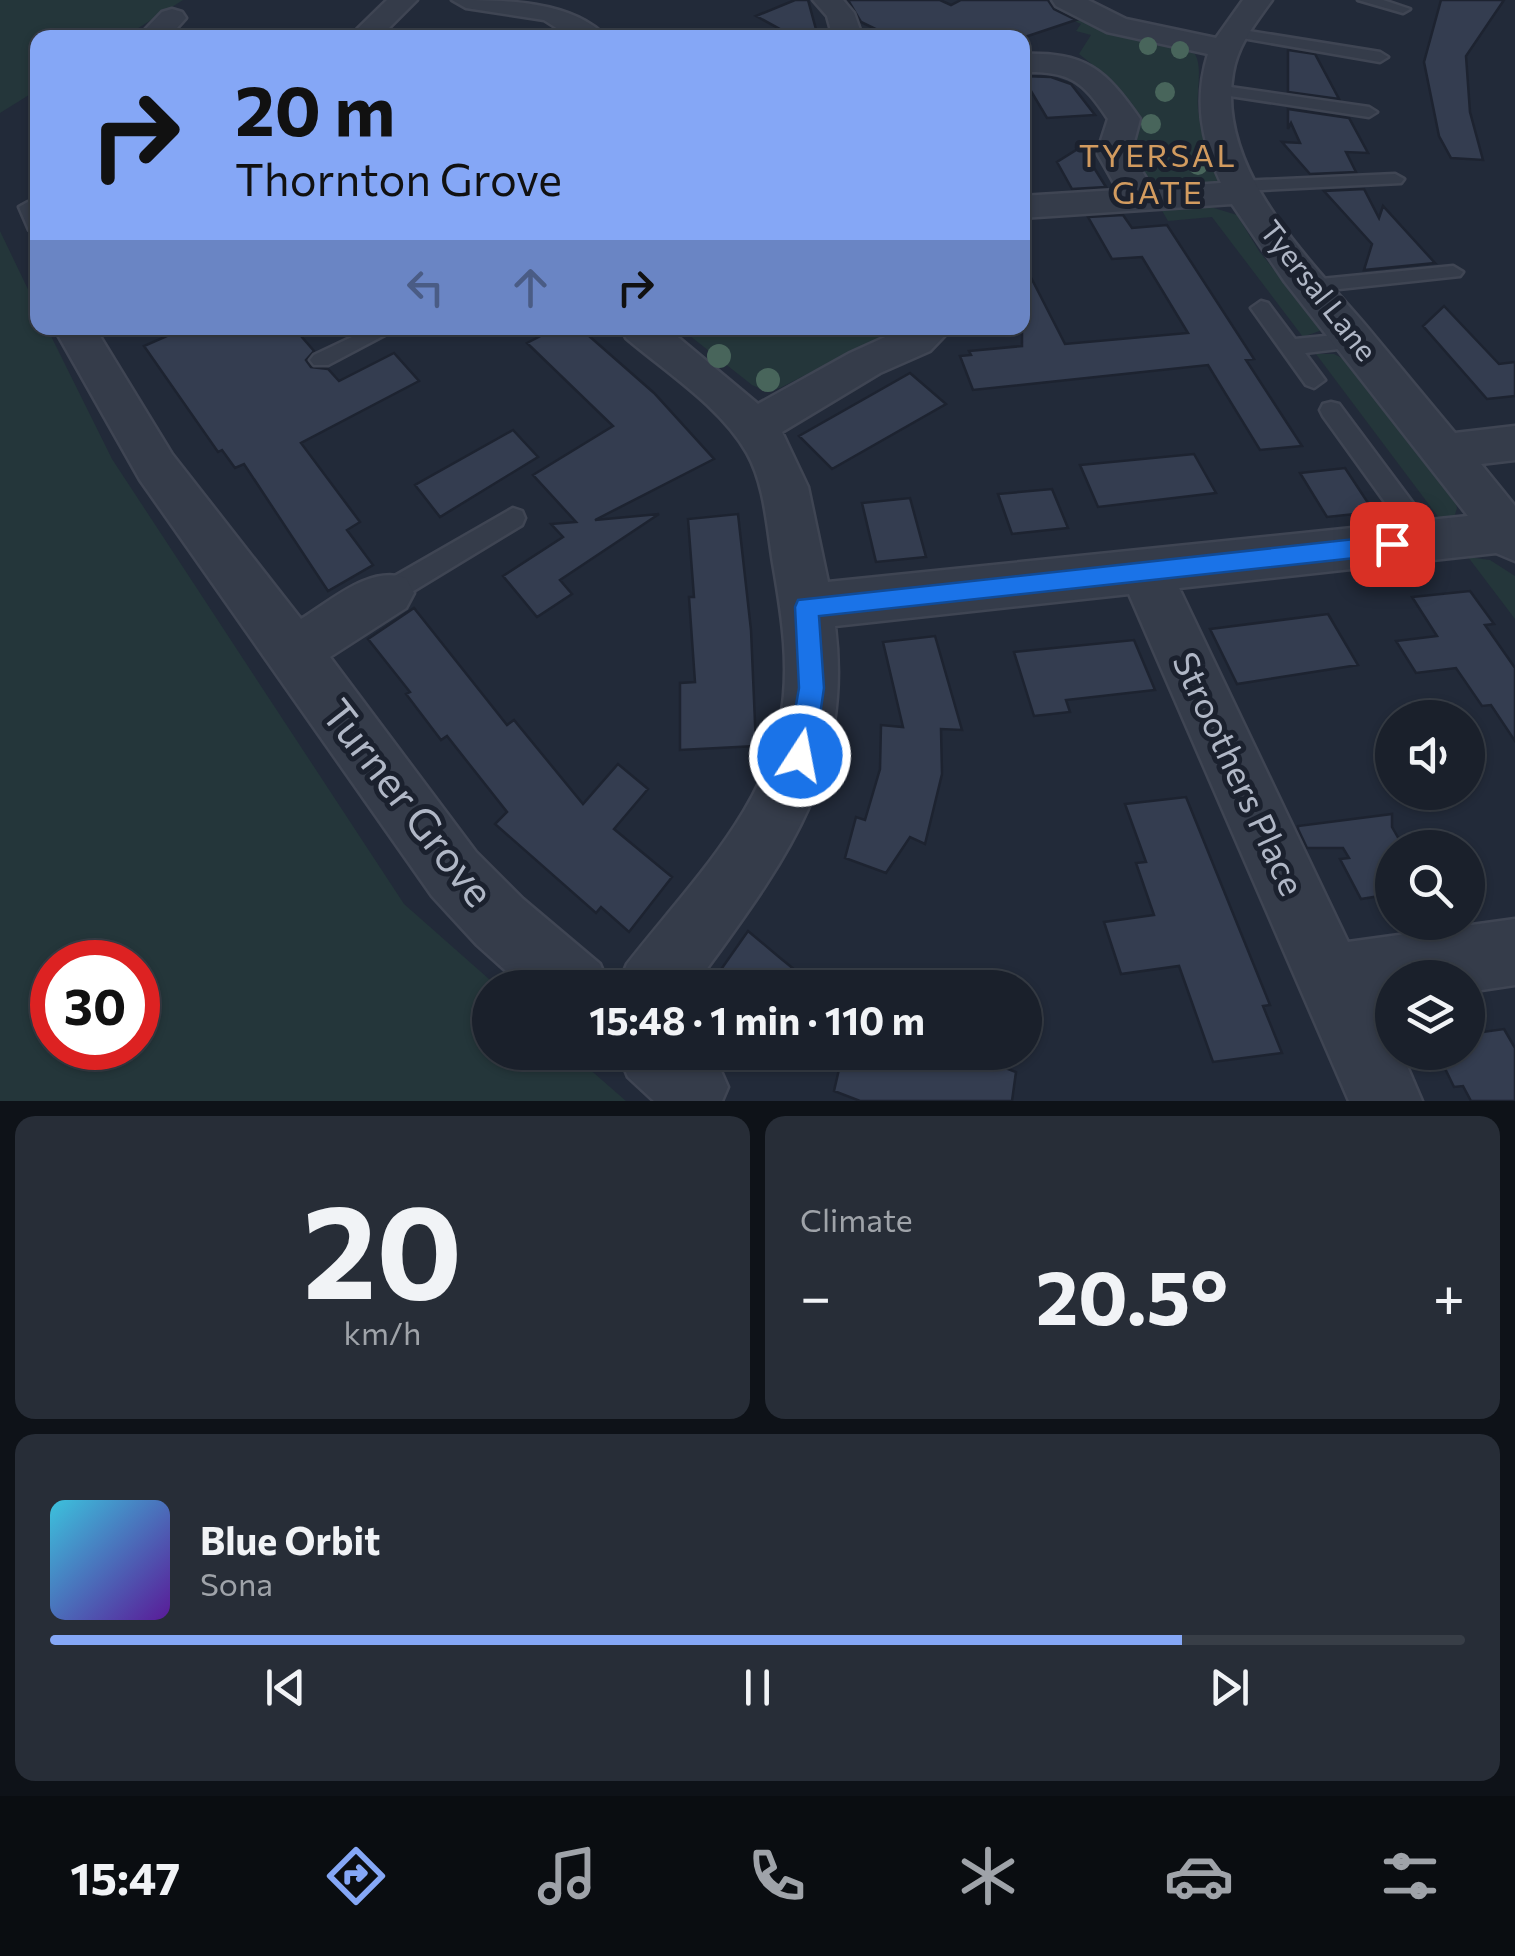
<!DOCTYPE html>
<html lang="en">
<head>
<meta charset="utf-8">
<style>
	body { margin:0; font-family:Commissioner,sans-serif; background:#272d37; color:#f1f3f6; height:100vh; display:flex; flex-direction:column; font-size:38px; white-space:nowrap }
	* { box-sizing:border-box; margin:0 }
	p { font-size:32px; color:#9fa3a9 }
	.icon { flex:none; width:55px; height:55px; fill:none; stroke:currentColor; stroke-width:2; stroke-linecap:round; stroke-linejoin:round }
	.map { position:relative; height:1101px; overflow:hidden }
	.details { display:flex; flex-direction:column; gap:15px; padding:15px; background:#0e1218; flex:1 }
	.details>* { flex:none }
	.hud { position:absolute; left:30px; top:30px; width:1000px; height:305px; border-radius:20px; box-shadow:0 2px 8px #0004,0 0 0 2px #383e47; background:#85a7f6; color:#111; overflow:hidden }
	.controls { position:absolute; left:1375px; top:700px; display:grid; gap:20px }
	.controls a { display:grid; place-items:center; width:110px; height:110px; border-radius:50%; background:#1a202b; box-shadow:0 2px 8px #0004,0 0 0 2px #383e47; font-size:50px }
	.speed { position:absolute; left:30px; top:940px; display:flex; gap:20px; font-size:50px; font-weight:700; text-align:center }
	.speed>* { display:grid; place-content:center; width:130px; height:130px; border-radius:50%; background:#1a202b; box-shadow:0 2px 8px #0004,0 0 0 2px #383e47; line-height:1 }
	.speed .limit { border:15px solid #d22; background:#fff; color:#111 }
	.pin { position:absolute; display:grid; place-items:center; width:85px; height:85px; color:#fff; margin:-42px; border-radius:20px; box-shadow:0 5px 15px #0006 }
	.me { position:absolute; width:110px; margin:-55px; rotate:11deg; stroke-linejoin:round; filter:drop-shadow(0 0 8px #0008) }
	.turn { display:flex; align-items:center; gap:35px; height:210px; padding:0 40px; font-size:45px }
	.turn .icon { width:130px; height:130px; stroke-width:2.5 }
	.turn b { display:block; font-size:70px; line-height:85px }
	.lanes { display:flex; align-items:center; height:95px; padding:0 40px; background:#0003; justify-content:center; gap:50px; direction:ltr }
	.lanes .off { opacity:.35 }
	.big { font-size:75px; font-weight:700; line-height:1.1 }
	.details .widget { flex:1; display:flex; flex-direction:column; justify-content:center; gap:15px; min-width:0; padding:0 35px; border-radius:20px; background:#272d37 }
	.details .dial { align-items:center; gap:0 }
	.dial b { font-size:130px; line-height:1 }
	.song { display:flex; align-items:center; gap:30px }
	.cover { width:120px; height:120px; border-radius:15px; background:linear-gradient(135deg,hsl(190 70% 55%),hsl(270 70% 35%)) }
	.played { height:10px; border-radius:5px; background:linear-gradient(90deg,#85a7f6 80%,#383e47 80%) }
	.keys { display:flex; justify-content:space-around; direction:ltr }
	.heat { display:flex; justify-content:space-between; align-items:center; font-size:55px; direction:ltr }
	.details .tiles { flex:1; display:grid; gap:15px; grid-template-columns:1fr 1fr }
	.widget:last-child { grid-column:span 2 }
	.trip { position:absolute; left:472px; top:970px; width:570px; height:100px; border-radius:50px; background:#1a202b; box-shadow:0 2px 8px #0004,0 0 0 2px #383e47; font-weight:700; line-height:100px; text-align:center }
	.tab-bar { display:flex; height:160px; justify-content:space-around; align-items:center; background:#0a0d11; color:#9fa3a9 }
	.tab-bar .icon { width:70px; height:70px }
	.tab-bar .selected { color:#85a7f6 }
	.tab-bar b { font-size:45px; color:#f1f3f6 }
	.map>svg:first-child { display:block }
	.green { fill:#24363a; fill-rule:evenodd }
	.building { fill:#343d50; stroke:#1d2330; stroke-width:2.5 }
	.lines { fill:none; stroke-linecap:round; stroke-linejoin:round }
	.lane-casing { stroke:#3f4553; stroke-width:5 }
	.street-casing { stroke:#3f4553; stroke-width:5 }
	.lane { fill:#353c4a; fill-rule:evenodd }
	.street { fill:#353c4a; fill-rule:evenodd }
	.tree { fill:#48655b }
	.route { fill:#1a73e8; stroke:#114b97; stroke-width:2.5 }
	.labels { text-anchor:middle; stroke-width:10; stroke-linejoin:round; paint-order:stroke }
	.far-street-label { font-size:30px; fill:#b0b7c6; stroke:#1b212e }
	.far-quarter-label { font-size:32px; letter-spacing:2.5px; fill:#d29b5f; stroke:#1b212e }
	.street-label { font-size:35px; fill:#b0b7c6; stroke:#1b212e }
	.near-street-label { font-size:42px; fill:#b0b7c6; stroke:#1b212e }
</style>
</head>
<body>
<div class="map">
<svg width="1515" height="1101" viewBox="0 0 1515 1101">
	<rect width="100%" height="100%" fill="#222a39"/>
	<path class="green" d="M0,0h183l-59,37 -86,1 -1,52 -37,23z
		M1062,7l133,47c8,14 1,38 3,55 3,27 11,52 23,77l-73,-2 -16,-24 3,-35 -32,-52 -24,-19 12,-19 -15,-4 5,-7 -28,-13z
		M1201,204l36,11 22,36 63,79 -19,7 -91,-120 -44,4 -8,-14z
		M0,231l37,77 1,20h9l65,131 292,445 94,83 -8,1v64l81,1 55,48h-626zM52,962h86v86h-86z
		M680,328h217l-117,60 -14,3 -14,-6z
		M1316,354h18l12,6 107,136 4,12 -3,9 -12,5z
		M1468,557l22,3 25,16v43z"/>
	<path class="building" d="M795,0h13l9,33 -26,2 -35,-19z
		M848,0h92l11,5 10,-5h87l6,9 22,11 -54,18h-140l6,-3 -27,-13z
		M1441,0h63l-38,56 4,56 13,48 -32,-2 -12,-22 -15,-74z
		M1288,50l27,4 24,45 -51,-7z
		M1022,76l29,1 20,7 24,31 -48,3z
		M1288,109l61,9 19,35 -22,-1 10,20 -46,2 -28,-32 18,1 -9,-20 -3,6z
		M1081,147l25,40 -34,2 -15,-27z
		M1364,189l15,29 4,-12 52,57 -71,7 8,-26 -48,-53z
		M1123,215l9,13 35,-3 87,134 -8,1 56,86 -42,4 -52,-85 -235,25 -13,-34 11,-1 -2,-4 53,-5v-86l43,84 123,-11 -46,-76 -30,2 -24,-42z
		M1444,306l55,58 16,-2v34l-28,3 -64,-73z
		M185,328h109l20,23 -8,9 5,7 17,2 11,12 55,-28 25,28 -118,62 59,79 -13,8 26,35 -45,26 -84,-127 -9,4 -13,-18 -4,2 -74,-106z
		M556,328h24l74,65 60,66 -119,61 64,-6 -99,66 12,14 -35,23 -34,-41 60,-39 -12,-13 25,-2 -43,-47 80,-49 -86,-83z
		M910,373l36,31 -114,65 -33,-33z
		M513,430l25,27 -98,60 -25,-32z
		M1194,454l22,39 -118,14 -18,-42z
		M1345,468l29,44 -47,5 -27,-44z
		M1052,489l16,39 -56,6 -14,-40z
		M910,498l16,59 -50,5 -14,-59z
		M738,514l13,116 5,116 -76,4v-67l15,-1 -6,-85h5l-6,-78z
		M1470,591l24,33 -9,1 30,43v73l-24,-36 -9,1 -26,-38 -40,5 -20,-32 41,-5 -25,-39z
		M414,608l93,117 7,-5 69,84 35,-40 30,25 -34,40 58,48 -43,55 -28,-25 -5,6 -101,-89 12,-12 -60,-76 -6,4 -35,-46 4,-2 -42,-53z
		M1328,614l30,51 -121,19 -27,-55z
		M935,636l27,94 -21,-1 1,45 -17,70 -15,-7 -24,36 -41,-15 11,-41 9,3 15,-51 1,-44 22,2 -20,-85z
		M1134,640l21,50 -89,10 4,12 -36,4 -20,-64z
		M1186,797l84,208 -7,1 19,47 -69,9 -34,-96 -58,8 -17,-52 50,-7 -18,-52 10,-1 -21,-58z
		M1392,814v13l12,21h-12v46l-31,5 -21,-40 9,-1 -6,-10h-36l-9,-19v-3z
		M748,931l31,26 38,31h-109z
		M1504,1029l11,19v53h-44l-8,-15 -9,1 -17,-35h31v-18z
		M843,1052h120l53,20 -4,29h-152l-26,-10z"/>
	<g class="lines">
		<g class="lane-casing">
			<path id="lane" d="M1358,0h25l27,9 -7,4z
				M1230,28l150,24 8,5 -8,5 -155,-27v-6z
				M1216,85l153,22 8,5 -8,5 -159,-24 -2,-3z
				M1395,174l9,5 -3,4 -160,8 -9,-5 9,-5z
				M28,202l10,6v28l-9,-6 -10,-23z
				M1453,266l10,6 -3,4 -149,16 -10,-6 10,-6z
				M1261,301l7,2 27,36 60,-6 10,7 -10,7 -50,6 20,27 -11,8 -8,-3 -55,-77z
				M371,328h27l-70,37h-14l-4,-5 4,-5z
				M1331,402l8,2 97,130 3,7 -3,7h-18l-95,-132 -3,-6 3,-6z
				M513,508l9,3 3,7 -3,7 -125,76 -9,3 -9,-3 -4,-8 4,-8z"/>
		</g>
		<g class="street-casing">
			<path id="street" d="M387,0h30l-38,38h-31z
				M452,0c50,0 121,0 155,38h-35l-28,-18 -78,-12z
				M813,0h30l11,13 9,25h-30l-6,-22z
				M1052,0h36l38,19 90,19 27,-38h29c-17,24 -34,44 -39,73 -17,97 77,187 134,254 29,35 58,70 88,106l60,-7v34l-34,4 34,42v55l-19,-8 -317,35 169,354 167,-23v66l-47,7v-14h-76v25l-14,2 14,31v16h9l21,49h-73l-220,-507 -294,32c19,153 -58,245 -142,362h-76l10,-24c56,-72 135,-150 153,-242 11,-52 2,-107 -7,-159 -6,-36 -8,-78 -26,-110 -26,-46 -81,-81 -121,-115l-5,-10h46l91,76 92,-51 55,-25h47l-22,23 -50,22 -98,59 26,55 20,95 640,-66 -183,-234 -53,-78 -210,14v-22l96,-6 -21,-37 11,-34c-26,-39 -38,-48 -86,-47v-18c64,-2 83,15 118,65l-9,34 21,35 69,-5c-20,-43 -27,-83 -13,-129l-101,-22 -51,-26z
				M172,9l10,3 4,6 -18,20h-31l25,-26z
				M54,328h41l77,126 129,165c31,-19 69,-54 105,-41l8,15 -8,15 -76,49 146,195 47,47 77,65 10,24h-85l-48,-43 -45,-49 -292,-416z
				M618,1052h89l10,10 11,25 -6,14h-68l-26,-24z"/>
		</g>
		<use href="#lane" class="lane"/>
		<use href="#street" class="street"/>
	</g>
	<g class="tree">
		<circle cx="1148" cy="46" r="9"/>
		<circle cx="1180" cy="50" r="9"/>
		<circle cx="1165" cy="92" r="10"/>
		<circle cx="1151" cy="124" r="10"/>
		<circle cx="1198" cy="165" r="10"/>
		<circle cx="719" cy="356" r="12"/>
		<circle cx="768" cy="380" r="12"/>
	</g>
	<path class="route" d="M1392,535l11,9 -11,10 -573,62 5,72 -10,68 -4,9 -10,4 -9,-4 -4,-9 12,-68 -4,-81 3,-7z"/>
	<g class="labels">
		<g class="far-street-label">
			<text transform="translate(1318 291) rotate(52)" y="10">Tyersal Lane</text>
		</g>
		<g class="far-quarter-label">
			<text x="1158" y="167">TYERSAL<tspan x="1158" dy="37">GATE</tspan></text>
		</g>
		<g class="street-label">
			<text transform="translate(1238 774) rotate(65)" y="12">Stroothers Place</text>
		</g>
		<g class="near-street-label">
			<text transform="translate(408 803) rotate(52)" y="15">Turner Grove</text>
		</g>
	</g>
</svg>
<div class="controls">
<a><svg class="icon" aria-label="sound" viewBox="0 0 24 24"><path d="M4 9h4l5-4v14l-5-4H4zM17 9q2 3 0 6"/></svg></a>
<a><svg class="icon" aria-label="search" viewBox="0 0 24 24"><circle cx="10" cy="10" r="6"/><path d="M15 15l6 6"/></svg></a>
<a><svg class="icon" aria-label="layers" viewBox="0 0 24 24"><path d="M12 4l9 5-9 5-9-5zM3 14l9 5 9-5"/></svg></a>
</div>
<div class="speed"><div class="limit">30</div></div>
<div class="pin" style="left:1392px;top:544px;background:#d93025"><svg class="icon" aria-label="arrive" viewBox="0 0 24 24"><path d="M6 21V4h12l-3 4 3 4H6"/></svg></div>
<svg class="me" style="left:800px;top:756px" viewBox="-20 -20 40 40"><circle r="17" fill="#1a73e8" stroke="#fff" stroke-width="3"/><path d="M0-11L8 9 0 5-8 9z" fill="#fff"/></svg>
<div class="trip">15:48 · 1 min · 110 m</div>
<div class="hud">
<div class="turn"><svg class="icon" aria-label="right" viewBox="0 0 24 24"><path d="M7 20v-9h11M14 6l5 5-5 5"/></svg><div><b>20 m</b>Thornton Grove</div></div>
<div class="lanes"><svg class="icon off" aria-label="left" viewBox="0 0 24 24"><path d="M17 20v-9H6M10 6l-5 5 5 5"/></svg><svg class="icon off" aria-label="ahead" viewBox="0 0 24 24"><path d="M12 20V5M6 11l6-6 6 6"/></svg><svg class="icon" aria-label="right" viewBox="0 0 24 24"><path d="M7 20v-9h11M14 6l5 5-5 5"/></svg></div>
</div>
</div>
<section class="details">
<div class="tiles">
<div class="widget dial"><b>20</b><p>km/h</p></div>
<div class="widget"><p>Climate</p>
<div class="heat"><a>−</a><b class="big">20.5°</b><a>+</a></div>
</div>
<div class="widget">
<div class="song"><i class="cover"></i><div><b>Blue Orbit</b><p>Sona</p></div></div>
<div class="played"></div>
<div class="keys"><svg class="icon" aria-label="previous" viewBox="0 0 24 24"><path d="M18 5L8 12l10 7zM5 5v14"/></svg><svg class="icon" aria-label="pause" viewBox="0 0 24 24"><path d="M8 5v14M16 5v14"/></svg><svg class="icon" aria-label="next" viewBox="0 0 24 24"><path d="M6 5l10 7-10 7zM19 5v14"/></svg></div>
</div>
</div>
</section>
<nav class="tab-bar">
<b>15:47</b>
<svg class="icon selected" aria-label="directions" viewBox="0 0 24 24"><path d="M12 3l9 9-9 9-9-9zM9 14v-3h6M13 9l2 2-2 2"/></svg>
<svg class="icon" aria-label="music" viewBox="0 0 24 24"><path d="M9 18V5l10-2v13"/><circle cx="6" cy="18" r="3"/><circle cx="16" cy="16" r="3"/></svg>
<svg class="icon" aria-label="phone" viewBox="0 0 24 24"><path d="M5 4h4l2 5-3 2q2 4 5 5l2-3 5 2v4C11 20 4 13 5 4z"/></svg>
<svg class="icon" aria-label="climate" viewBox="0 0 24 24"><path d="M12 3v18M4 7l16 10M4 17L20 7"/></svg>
<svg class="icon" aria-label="car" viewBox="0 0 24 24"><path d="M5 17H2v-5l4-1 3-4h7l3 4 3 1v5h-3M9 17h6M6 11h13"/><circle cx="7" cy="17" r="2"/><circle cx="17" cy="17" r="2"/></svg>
<svg class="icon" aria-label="filters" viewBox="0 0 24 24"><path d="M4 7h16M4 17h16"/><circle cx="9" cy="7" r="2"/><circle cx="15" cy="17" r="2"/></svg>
</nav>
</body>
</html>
